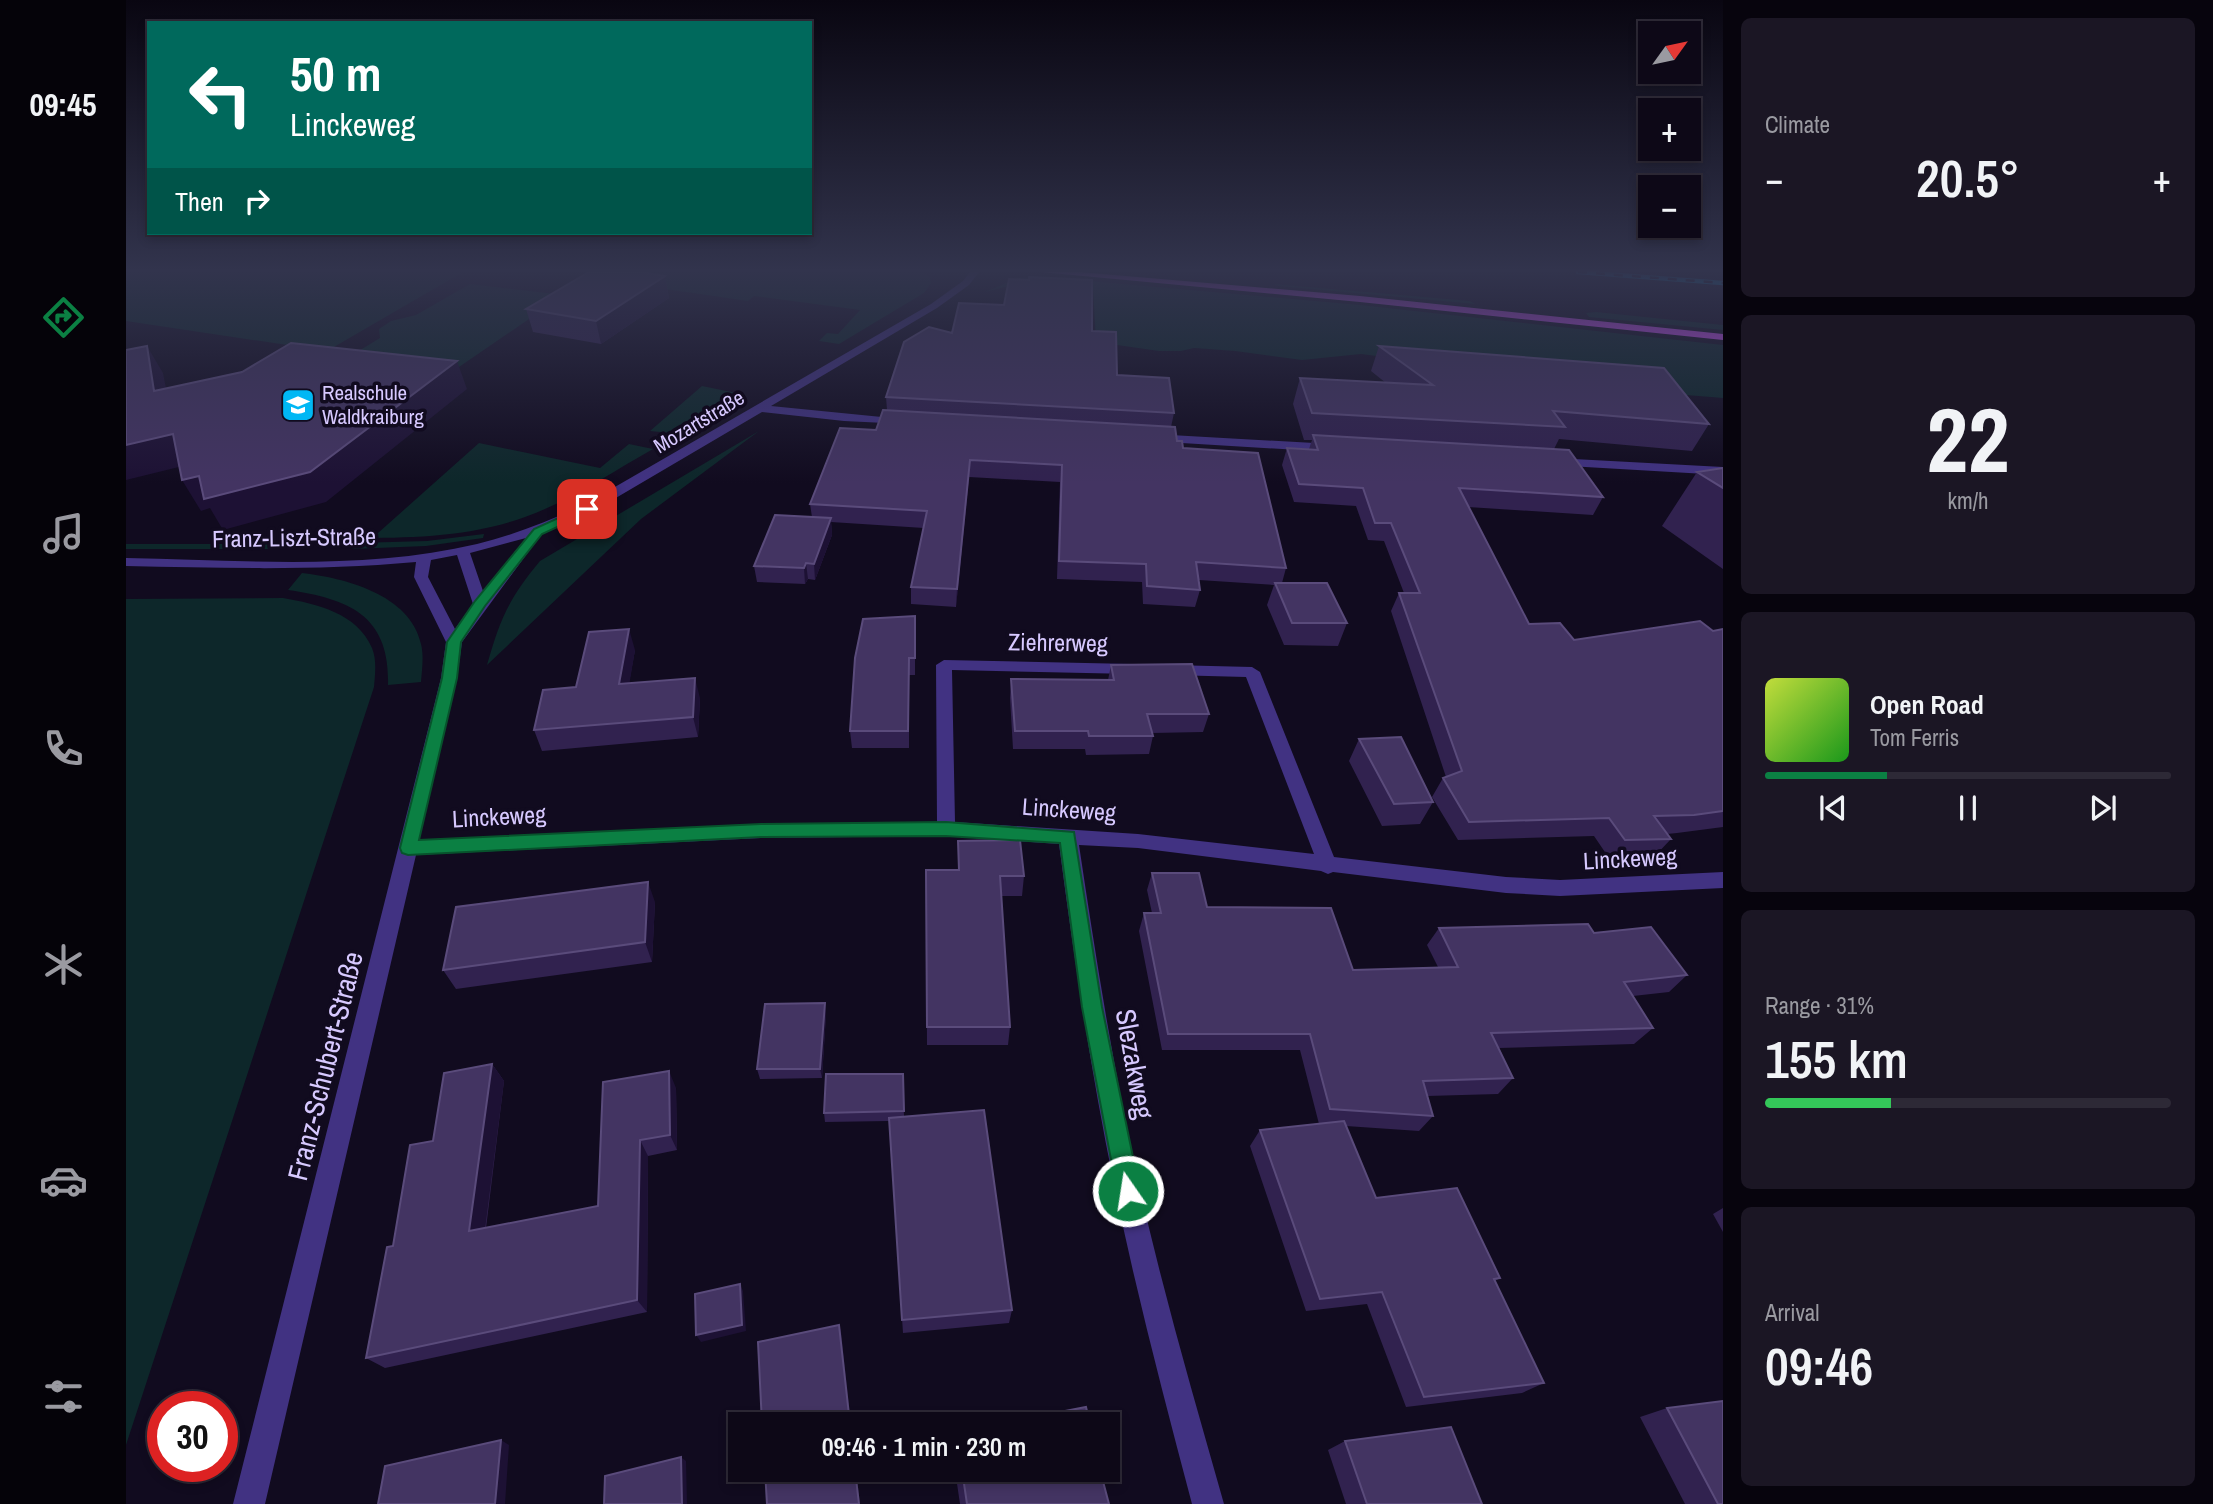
<!DOCTYPE html>
<html lang="en">
<head>
<meta charset="utf-8">
<style>
	body { margin:0; font-family:"Archivo Narrow",sans-serif; background:#1b1624; color:#f1f3f6; height:100vh; display:flex; flex-direction:column; font-size:26px; white-space:nowrap }
	* { box-sizing:border-box; margin:0 }
	p { font-size:23px; color:#9a9aa1 }
	.icon { flex:none; width:38px; height:38px; fill:none; stroke:currentColor; stroke-width:2; stroke-linecap:round; stroke-linejoin:round }
	.map { position:relative; flex:1; overflow:hidden }
	.drawer { display:flex; flex-direction:column; gap:18px; padding:18px; background:#07040d; width:490px }
	.drawer>* { flex:none }
	.top-card { position:absolute; left:21px; top:21px; width:665px; height:214px; border-radius:0px; box-shadow:0 4px 10px #0003,0 0 0 2px #2d2936; background:#00695c; color:#fff; overflow:hidden }
	.needle { width:46px; rotate:57deg }
	.buttons { position:absolute; left:1512px; top:21px; display:grid; gap:14px }
	.buttons a { display:grid; place-items:center; width:63px; height:63px; border-radius:0px; background:#0d0817; box-shadow:0 4px 10px #0003,0 0 0 2px #2d2936; font-size:35px }
	.speed { position:absolute; left:21px; top:1391px; display:flex; gap:14px; font-size:35px; font-weight:700; text-align:center }
	.speed>* { display:grid; place-content:center; width:91px; height:91px; border-radius:50%; background:#0d0817; box-shadow:0 4px 10px #0003,0 0 0 2px #2d2936; line-height:1 }
	.speed .limit { border:10px solid #d22; background:#fff; color:#111 }
	.pin { position:absolute; display:grid; place-items:center; width:60px; height:60px; color:#fff; margin:-30px; border-radius:14px; box-shadow:0 4px 10px #0006 }
	.me { position:absolute; width:77px; margin:-38px; rotate:347deg; stroke-linejoin:round; filter:drop-shadow(0 0 5px #0008) }
	.turn { display:flex; align-items:center; gap:24px; height:147px; padding:0 28px; font-size:32px }
	.turn .icon { width:91px; height:91px; stroke-width:2.5 }
	.turn b { display:block; font-size:49px; line-height:60px }
	.then { display:flex; align-items:center; height:66px; padding:0 28px; background:#0003; gap:14px; font-size:26px }
	.big { font-size:52px; font-weight:600; line-height:1.1 }
	.drawer .widget { flex:1; display:flex; flex-direction:column; justify-content:center; gap:10px; min-width:0; padding:0 24px; border-radius:10px; background:#1b1624 }
	.drawer .dial { align-items:center; gap:0 }
	.dial b { font-size:91px; line-height:1 }
	.song { display:flex; align-items:center; gap:21px }
	.cover { width:84px; height:84px; border-radius:10px; background:linear-gradient(135deg,hsl(70 70% 55%),hsl(120 70% 35%)) }
	.played { height:7px; border-radius:4px; background:linear-gradient(90deg,#0b8043 30%,#2d2936 30%) }
	.keys { display:flex; justify-content:space-around; direction:ltr }
	.heat { display:flex; justify-content:space-between; align-items:center; font-size:38px; direction:ltr }
	.charge { height:10px; border-radius:5px; background:linear-gradient(90deg,#34c759 31%,#2d2936 0) }
	.trip { position:absolute; left:602px; top:1412px; width:392px; height:70px; border-radius:0px; background:#0d0817; box-shadow:0 4px 10px #0003,0 0 0 2px #2d2936; font-weight:600; line-height:70px; text-align:center }
	main { display:flex; flex:1; min-height:0 }
	.tabs { display:flex; flex-direction:column; width:126px; justify-content:space-around; align-items:center; background:#050309; color:#9a9aa1 }
	.tabs .icon { width:49px; height:49px }
	.tabs .selected { color:#0b8043 }
	.tabs b { font-size:32px; color:#f1f3f6 }
	.map>svg:first-child { display:block }
	.green { fill:#0d272a }
	.lines { fill:none; stroke-linecap:round; stroke-linejoin:round }
	.minor { fill:#413282; fill-rule:evenodd }
	.major { fill:#d850ff; fill-rule:evenodd }
	.rail-casing { stroke:#00b7f4; stroke-width:4.5 }
	.rail { stroke:#110b1f; stroke-width:2.5; stroke-dasharray:9; stroke-linecap:butt }
	.wall { fill:#31224f }
	.shaded-wall { fill:#1d1134 }
	.building { fill:#433462; stroke:#5a4b7b; stroke-width:2 }
	.route { fill:#0b8043; stroke:#07532c; stroke-width:2 }
	.labels { text-anchor:middle; stroke-width:7; stroke-linejoin:round; paint-order:stroke }
	.far-poi-label { font-size:21px; fill:#d7c9ff; stroke:#110b1f; text-anchor:start }
	.far-street-label { font-size:21px; fill:#d7c9ff; stroke:#110b1f }
	.street-label { font-size:24px; fill:#d7c9ff; stroke:#110b1f }
	.near-street-label { font-size:28px; fill:#d7c9ff; stroke:#110b1f }
</style>
</head>
<body>
<main>
<nav class="tabs">
<b>09:45</b>
<svg class="icon selected" aria-label="directions" viewBox="0 0 24 24"><path d="M12 3l9 9-9 9-9-9zM9 14v-3h6M13 9l2 2-2 2"/></svg>
<svg class="icon" aria-label="music" viewBox="0 0 24 24"><path d="M9 18V5l10-2v13"/><circle cx="6" cy="18" r="3"/><circle cx="16" cy="16" r="3"/></svg>
<svg class="icon" aria-label="phone" viewBox="0 0 24 24"><path d="M5 4h4l2 5-3 2q2 4 5 5l2-3 5 2v4C11 20 4 13 5 4z"/></svg>
<svg class="icon" aria-label="climate" viewBox="0 0 24 24"><path d="M12 3v18M4 7l16 10M4 17L20 7"/></svg>
<svg class="icon" aria-label="car" viewBox="0 0 24 24"><path d="M5 17H2v-5l4-1 3-4h7l3 4 3 1v5h-3M9 17h6M6 11h13"/><circle cx="7" cy="17" r="2"/><circle cx="17" cy="17" r="2"/></svg>
<svg class="icon" aria-label="filters" viewBox="0 0 24 24"><path d="M4 7h16M4 17h16"/><circle cx="9" cy="7" r="2"/><circle cx="15" cy="17" r="2"/></svg>
</nav>
<div class="map">
<svg width="1597" height="1504" viewBox="0 0 1597 1504">
	<rect width="100%" height="100%" fill="#110b1f"/>
	<path class="green" d="M0,272h337l-136,79 -201,-30z
		M472,272h324l8,5 1,6 -7,10 -85,51 -20,-3 8,-8 11,1 22,-24 -106,-14 -6,5 -159,-23z
		M918,277l316,28 363,40v53l-74,-6 -288,-38 -59,6 -67,-9 -41,-3 -13,3h-22l-63,-9 -3,-56 -64,-5 -44,11 33,-14z
		M344,284l94,11 -105,72 -102,-15 23,-14 -1,-9 12,-8 25,-6z
		M1148,284l196,17 5,3 -197,-18z
		M1470,312l127,13v5l-134,-13 -3,-4z
		M576,386l44,9 -65,39 -31,-3z
		M633,431l-118,88 -154,146c13,-46 22,-67 53,-104z
		M353,443l121,25 29,-24 24,5c-41,23 -83,52 -128,68 -55,20 -113,21 -171,21l6,-7 18,2z
		M358,534l-1,4 -57,8 -74,3 4,-6 71,-2z
		M0,544h175l-4,5h-171z
		M176,573c42,5 108,21 119,71 3,12 1,25 0,38l-33,3c2,-69 -38,-86 -100,-95z
		M157,598c34,6 74,15 89,50 5,12 3,27 2,39l-248,758v-846z"/>
	<g class="lines">
		<path class="minor" d="M844,272h9l-10,13 -32,23 -166,98 131,13 4,1v4l-62,-3 -82,-9 -170,100 -49,20 -81,110 -5,36 -38,162 342,-16 176,-2 -1,-157 8,-5 188,4 8,5 -8,5 -180,-4 3,152 183,12 176,20 -68,-177 -76,-2 -8,-5 8,-5 82,2 8,5 74,185 172,20 54,3 163,-8v16l-163,8 -54,-3 -173,-21 -5,2 -7,-3 -183,-23 -59,-3c17,114 35,228 60,340 24,107 55,213 85,319h-32c-28,-106 -56,-212 -78,-320 -23,-112 -40,-226 -55,-340l-113,-8 -185,2 -345,17 -151,649h-32l208,-826 5,-36 -32,-65 2,-15c-97,9 -193,6 -290,4v-8c116,2 237,13 351,-14 37,-9 71,-23 105,-38l349,-202 32,-23zM400,538l-43,53 -13,-38zM331,555l16,49 -18,25 -27,-52 3,-17z
			M1027,434l179,10 6,4 -6,4 -183,-11v-6z
			M1429,458l168,9v8l-172,-10v-6z"/>
		<path class="major" d="M915,272h38l281,24 363,38v6l-363,-38z"/>
		<g class="rail-casing">
			<path id="rail" d="M1452,272l145,11"/>
		</g>
		<use href="#rail" class="rail"/>
	</g>
	<path class="wall" d="M539,276l4,22 -68,46 -68,-12 -7,-23z
		M966,331l25,44 57,38 -3,14 6,14 109,127 -4,15 65,40 -9,23 -54,-1 -17,-40 7,-20 -75,-5 1,10 -5,17 -52,-3 -1,-22 -85,-3 3,-97 -91,-5 -13,130 -45,-3v-17l13,-59 -93,-6 1,13 -17,45 -7,-1 -3,5 -48,-2 -3,-16 58,-49 -2,-13 66,-74 11,-20 -1,-13 66,-64z
		M1253,346l330,78 -17,27 -133,-12 -5,10 49,48 -10,18 -125,-8 61,117 45,16 139,-9 10,-2v198l-46,6 -10,1 4,5 -17,18 -45,1 -15,-22 -136,4 -26,-43 11,-19 3,-1 -55,-166 8,-18h5l-20,-52 -16,-1 -12,-34 -62,-4 -12,-37 5,-17 22,1 3,-9h-8l-11,-36 7,-26 86,5 -15,-12z
		M1597,468v101l-61,-43 35,-54z
		M789,616v59h-6v73h-57l-2,-17z
		M509,650l-6,33 71,15 -2,39 -156,14 -8,-21 42,-43z
		M985,665l98,49 -6,18 -51,1 1,3 -4,18 -63,1 -1,-6h-72l-3,-51 1,-19 97,1z
		M1233,739l74,63 -13,22 -38,2 -33,-65z
		M832,841l66,35 -2,20h-21l9,131 -2,18h-81l-1,-175h32z
		M1026,873l55,34 146,63 85,-3 -11,-22 12,-17 155,5 93,42 -18,17 -36,4 20,32 -19,16 -135,4 14,30 -15,16 -71,2 6,20 -14,15 -73,-5 30,72 124,80 -5,3 49,102 -22,10 -116,14 -39,-103 -61,7 -56,-165 10,-16 59,-6 -19,-74h-138l-23,-119 5,-18h8l-5,-23z
		M529,902l-3,60 -196,27 -13,-19z
		M700,1014l-4,64 -62,1 -3,-10z
		M366,1064l12,17 -18,147 112,-22 5,-124 73,6 1,62 -29,6 -1,156 -262,56 -19,-10 27,-112 40,-105z
		M777,1074l1,43 108,193 -3,13 -106,10 -14,-212 -64,1 -1,-9z
		M1597,1208v24l-10,-18z
		M1541,1408l56,96h-38l-45,-87z
		M1219,1441l137,63h-136l-18,-54z
		M829,1470h145l9,34h-149z"/>
	<path class="shaded-wall" d="M539,276l4,22 -68,46 -5,-23z
		M21,346l16,27 9,46 -18,-28z
		M331,361l10,28 -141,113 -103,28 -13,-22 -9,3 -19,-31 17,-4z
		M47,434l18,30 -65,16v-35z
		M844,460l-1,17 -13,130 1,-18z
		M705,518l1,17 -17,45 -1,-16z
		M680,563l2,16 -3,5 -1,-16z
		M503,629l6,21 -9,54 -7,-20z
		M569,678l5,20 -2,39 -5,-20z
		M522,882l7,20 -3,60 -7,-20z
		M699,1003l1,11 -4,64 -2,-9z
		M366,1064l12,17 -21,164 -14,-14z
		M543,1071l7,17 1,62 -7,-15z
		M514,1140l8,16 -1,156 -10,-12z
		M614,1284l3,7 3,40 -45,11 -5,-7z
		M713,1325l2,6 10,93h-1z
		M375,1440l8,5 -4,59h-10z
		M555,1457l5,4 1,43h-5z
		M729,1470h1l4,34h-1z"/>
	<path class="building" d="M463,272h52l24,4 -69,45 -70,-12z
		M903,277l63,3v51l24,1 1,43 52,3 5,35 -288,-16 18,-55 25,-15 23,6 7,-30 45,2 5,-26 20,1z
		M165,343l166,18 -147,111 -106,27 -5,-23 -17,4 -9,-46 -47,11v-95l21,-4 7,45 88,-19z
		M1253,346l285,22 45,56 -156,-13 12,16 -253,-14 -12,-35 133,7z
		M757,410l292,17 2,14h5l1,7 75,5 28,115 -90,-6 4,28 -53,-4 -1,-22 -87,-3 3,-96 -92,-5 -13,129 -46,-2 16,-76 -117,-7 30,-76 36,2z
		M1187,435l256,15 34,47 -144,-9 70,136 31,-1 14,17 126,-19 13,10 10,-2v182l-29,4 -40,1 17,23 -46,1 -16,-22 -140,4 -26,-44 19,-7 -63,-178h21l-29,-70h-16l-12,-35 -64,-4 -12,-36 31,2z
		M1597,468v20l-26,-16z
		M649,515l56,3 -17,46 -8,-1 -2,5 -50,-2z
		M1149,583h52l20,40h-55z
		M789,616v42h-6l-1,73h-58l5,-73 8,-39z
		M503,629l-10,55 76,-6 -2,39 -159,13 9,-40 33,-3 13,-55z
		M1066,664l17,50h-62l6,22h-64l-1,-5h-73l-4,-52 103,1 -3,-15z
		M1275,737l32,65 -39,2 -35,-65z
		M894,840l4,36h-24l10,151h-83l-1,-157h33l-1,-29z
		M1026,873h47l8,34 124,1 22,62 105,-3 -19,-39 149,-4 6,9 57,-6 36,48 -63,7 29,46 -162,5 22,45 -90,3 10,35 -103,-7 -20,-75h-142l-24,-121h17z
		M522,882l-3,60 -202,28 13,-63z
		M699,1003l-5,66h-63l8,-65z
		M366,1064l-23,167 129,-25 5,-124 66,-11 1,64 -30,5 -3,160 -271,58 21,-111 6,-1 17,-101 23,-4 11,-68z
		M700,1074h77l1,37 -80,2z
		M858,1110l28,200 -110,10 -13,-202z
		M1218,1121l32,77 81,-10 43,90 -6,1 50,104 -120,14 -42,-105 -62,7 -60,-169z
		M614,1284l2,41 -46,10 -1,-41z
		M713,1325l11,99h-88l-4,-82z
		M1597,1401v103h-5l-51,-96z
		M960,1407l4,17h-92z
		M1325,1427l31,77h-115l-22,-63z
		M375,1440l-6,64h-117l7,-38z
		M555,1457l1,47h-78l1,-28z
		M639,1470h90l4,34h-92z
		M836,1470h138l9,34h-142z"/>
	<linearGradient id="sky" x2="0" y2="1"><stop stop-color="#090611"/><stop offset="0.56" stop-color="#32344d"/><stop offset="1" stop-color="#32344d" stop-opacity="0"/></linearGradient>
	<rect width="1597" height="483" fill="url(#sky)"/>
	<path class="route" d="M461,505l6,4 -1,2 -50,23 -57,72 -24,36 -4,36 -38,162 342,-16 185,-2 128,10 28,175 38,184 -3,8 -9,3 -8,-3 -3,-8 -35,-184 -22,-164 -114,-7 -185,1 -353,18 -6,-2 -2,-5 42,-170 5,-36 28,-41 59,-72z"/>
	<defs>
		<g id="school-square" transform="scale(1.75)"><rect x="-9" y="-9" width="18" height="18" rx="4" fill="#00b7f4" stroke="#110b1f"/><path d="M0-5L7-2L0 1L-7-2ZM-4 1L0 2.5L4 1V4Q0 6-4 4Z" fill="#fff"/></g>
	</defs>
	<g fill-rule="evenodd">
		<use href="#school-square" x="172" y="405"/>
	</g>
	<g class="labels">
		<g class="far-poi-label">
			<text x="196" y="400">Realschule<tspan x="196" dy="24">Waldkraiburg</tspan></text>
		</g>
		<g class="far-street-label">
			<text transform="translate(573 422) rotate(-31)" y="7">Mozartstraße</text>
		</g>
		<g class="street-label">
			<text transform="translate(168 538) rotate(-1)" y="8">Franz-Liszt-Straße</text>
			<text transform="translate(932 643) rotate(1)" y="8">Ziehrerweg</text>
			<text transform="translate(943 810) rotate(4)" y="8">Linckeweg</text>
			<text transform="translate(373 817) rotate(-3)" y="8">Linckeweg</text>
			<text transform="translate(1504 859) rotate(-3)" y="8">Linckeweg</text>
		</g>
		<g class="near-street-label">
			<text transform="translate(1009 1064) rotate(80)" y="10">Slezakweg</text>
			<text transform="translate(199 1066) rotate(-76)" y="10">Franz-Schubert-Straße</text>
		</g>
	</g>
</svg>
<div class="buttons">
<a><svg class="needle" viewBox="-14 -14 28 28"><path d="M0-13l5 13h-10z" fill="#e53935"/><path d="M0 13l5-13h-10z" fill="#9a9aa1"/></svg></a>
<a>+</a>
<a>−</a>
</div>
<div class="speed"><div class="limit">30</div></div>
<div class="pin" style="left:461px;top:509px;background:#d93025"><svg class="icon" aria-label="arrive" viewBox="0 0 24 24"><path d="M6 21V4h12l-3 4 3 4H6"/></svg></div>
<svg class="me" style="left:1002px;top:1191px" viewBox="-20 -20 40 40"><circle r="17" fill="#0b8043" stroke="#fff" stroke-width="3"/><path d="M0-11L8 9 0 5-8 9z" fill="#fff"/></svg>
<div class="trip">09:46 · 1 min · 230 m</div>
<div class="top-card">
<div class="turn"><svg class="icon" aria-label="left" viewBox="0 0 24 24"><path d="M17 20v-9H6M10 6l-5 5 5 5"/></svg><div><b>50 m</b>Linckeweg</div></div>
<div class="then">Then<svg class="icon" aria-label="right" viewBox="0 0 24 24"><path d="M7 20v-9h11M14 6l5 5-5 5"/></svg></div>
</div>
</div>
<section class="drawer">
<div class="widget"><p>Climate</p>
<div class="heat"><a>−</a><b class="big">20.5°</b><a>+</a></div>
</div>
<div class="widget dial"><b>22</b><p>km/h</p></div>
<div class="widget">
<div class="song"><i class="cover"></i><div><b>Open Road</b><p>Tom Ferris</p></div></div>
<div class="played"></div>
<div class="keys"><svg class="icon" aria-label="previous" viewBox="0 0 24 24"><path d="M18 5L8 12l10 7zM5 5v14"/></svg><svg class="icon" aria-label="pause" viewBox="0 0 24 24"><path d="M8 5v14M16 5v14"/></svg><svg class="icon" aria-label="next" viewBox="0 0 24 24"><path d="M6 5l10 7-10 7zM19 5v14"/></svg></div>
</div>
<div class="widget"><p>Range · 31%</p><b class="big">155 km</b><div class="charge"></div></div>
<div class="widget"><p>Arrival</p><b class="big">09:46</b></div>
</section>
</main>
</body>
</html>
